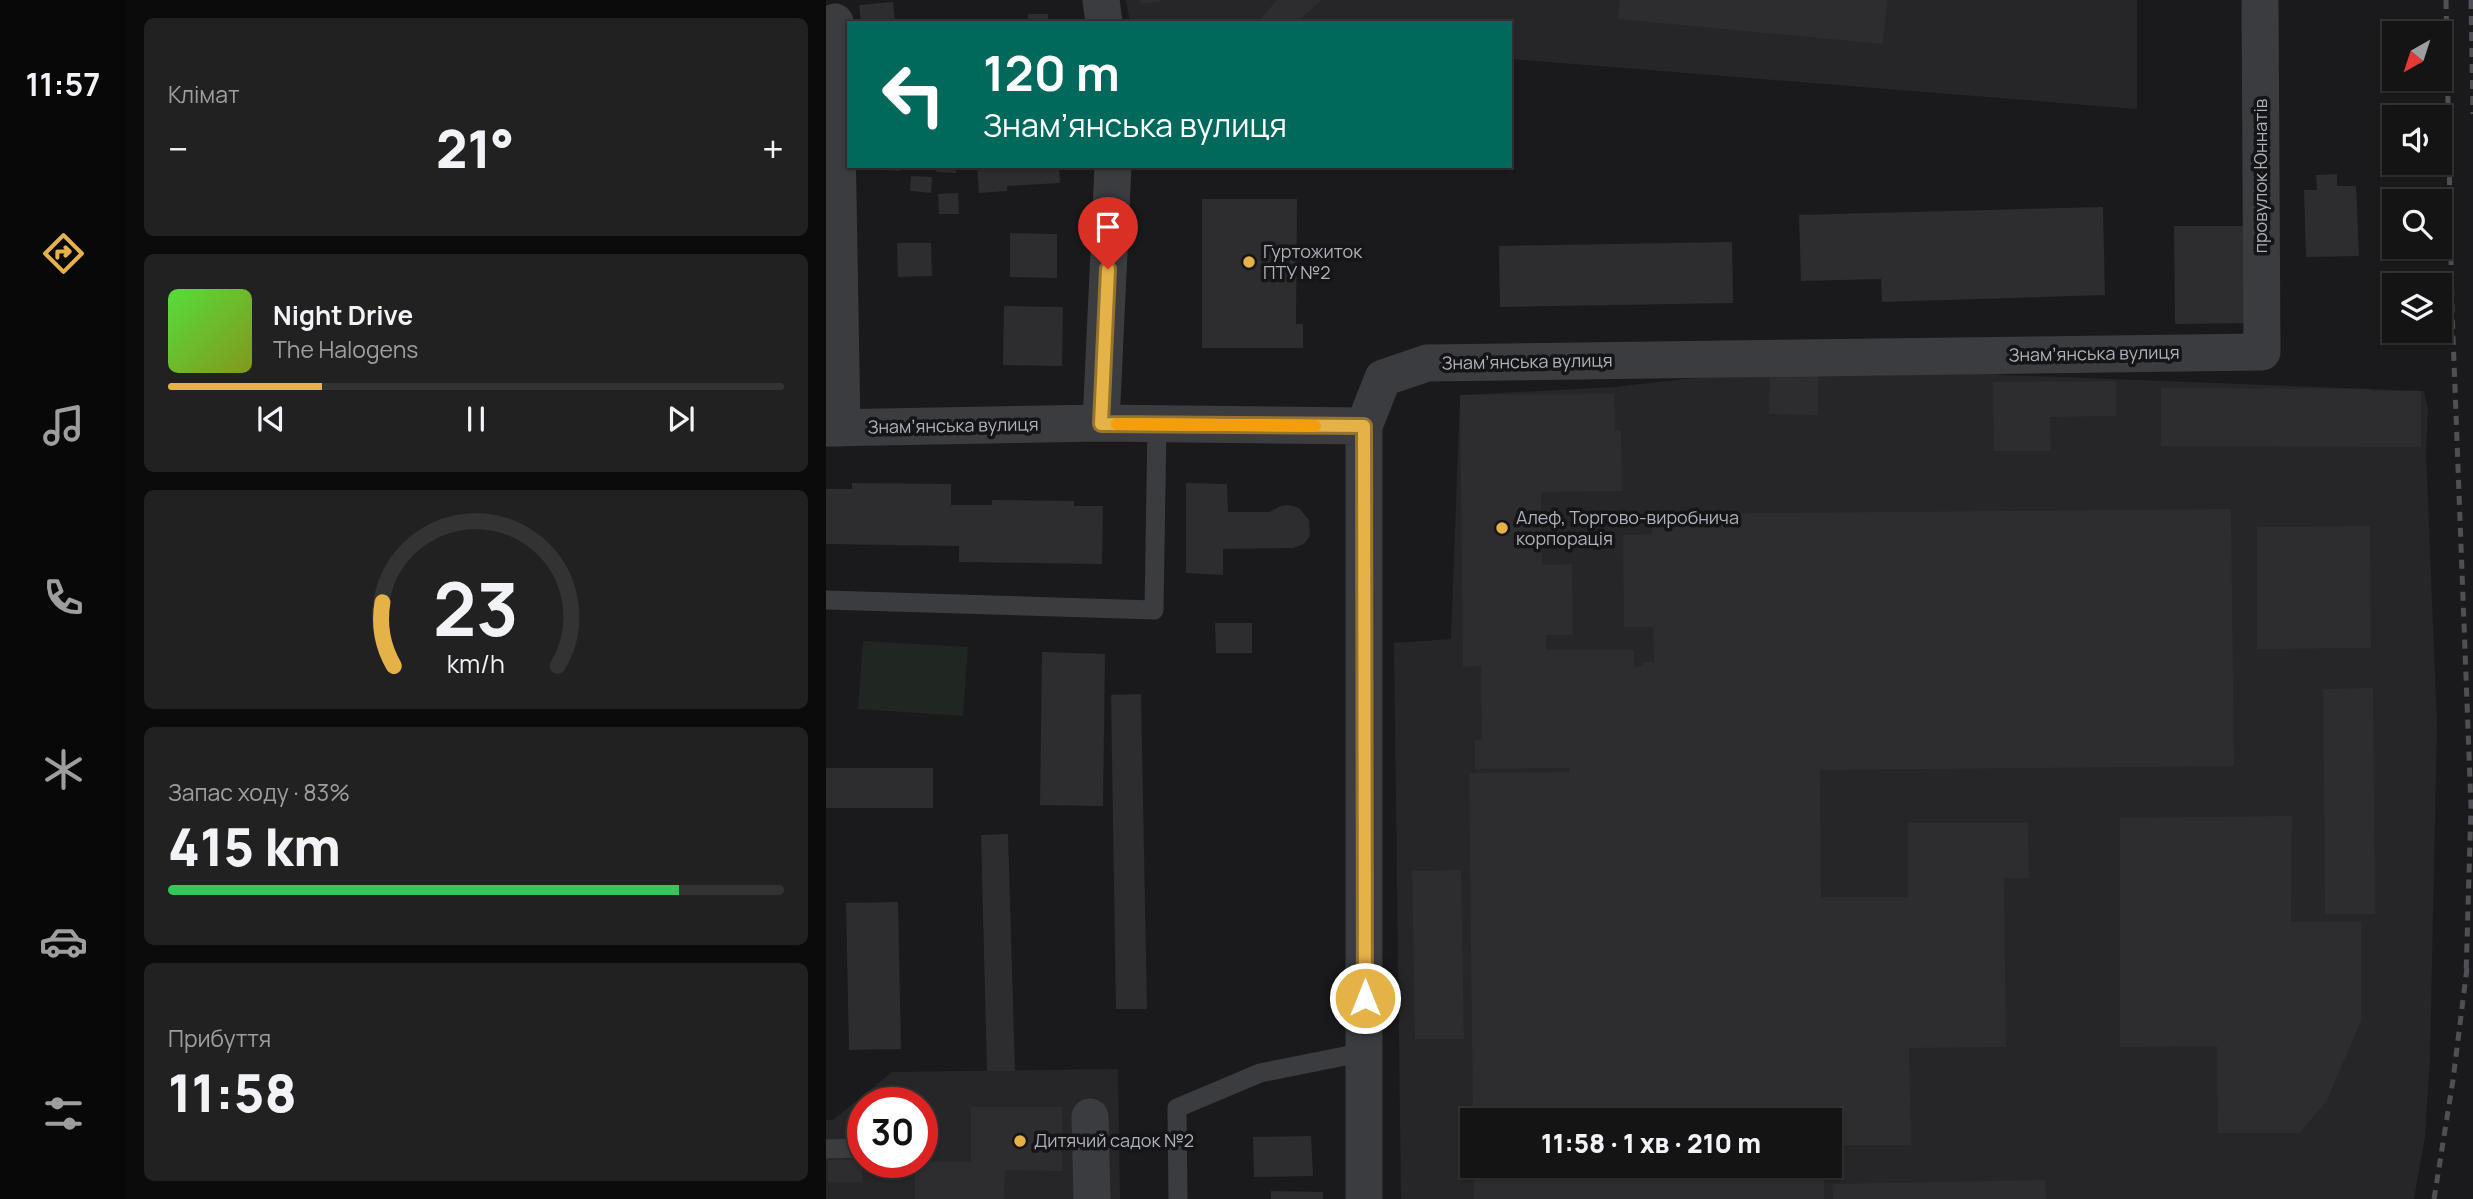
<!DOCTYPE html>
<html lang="uk">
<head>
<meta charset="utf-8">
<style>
	body { margin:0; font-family:Manrope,sans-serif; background:#212122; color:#f1f3f6; height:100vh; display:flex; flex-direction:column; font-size:26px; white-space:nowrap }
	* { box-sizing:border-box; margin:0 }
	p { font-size:23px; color:#9d9ea0 }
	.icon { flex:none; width:38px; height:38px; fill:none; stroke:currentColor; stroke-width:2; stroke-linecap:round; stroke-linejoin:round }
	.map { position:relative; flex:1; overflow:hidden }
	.sheet { display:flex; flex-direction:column; gap:18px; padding:18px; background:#0b0b0c; width:700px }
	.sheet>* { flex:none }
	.hud { position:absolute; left:21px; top:21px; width:665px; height:147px; border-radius:0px; box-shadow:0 2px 5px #0004,0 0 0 2px #333334; background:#00695c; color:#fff; overflow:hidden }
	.needle { width:46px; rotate:219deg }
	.fabs { position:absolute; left:1556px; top:21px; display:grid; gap:14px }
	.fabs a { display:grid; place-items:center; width:70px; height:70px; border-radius:0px; background:#141415; box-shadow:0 2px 5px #0004,0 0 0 2px #333334; font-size:35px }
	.speed { position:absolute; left:21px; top:1087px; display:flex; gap:14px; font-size:35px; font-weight:700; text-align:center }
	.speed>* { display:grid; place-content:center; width:91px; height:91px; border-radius:50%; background:#141415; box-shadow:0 2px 5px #0004,0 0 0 2px #333334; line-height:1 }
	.speed .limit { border:10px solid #d22; background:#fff; color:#111 }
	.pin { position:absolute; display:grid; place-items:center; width:60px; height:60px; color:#fff; margin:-72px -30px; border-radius:50% 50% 50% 0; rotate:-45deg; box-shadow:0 0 7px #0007 }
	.pin .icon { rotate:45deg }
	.me { position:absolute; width:77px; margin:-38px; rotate:0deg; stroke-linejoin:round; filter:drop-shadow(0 0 5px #0008) }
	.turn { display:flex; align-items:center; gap:24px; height:147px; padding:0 21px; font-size:32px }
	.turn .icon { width:91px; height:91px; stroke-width:2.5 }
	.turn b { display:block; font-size:49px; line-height:60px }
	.big { font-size:52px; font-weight:800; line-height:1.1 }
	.sheet .tile { flex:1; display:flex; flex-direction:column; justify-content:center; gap:10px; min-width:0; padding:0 24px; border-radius:10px; background:#212122 }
	.sheet .dial { align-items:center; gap:0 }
	.dial svg { height:182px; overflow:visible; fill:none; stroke:#333334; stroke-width:7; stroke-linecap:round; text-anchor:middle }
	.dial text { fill:#f1f3f6; stroke:none }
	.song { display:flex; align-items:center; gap:21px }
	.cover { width:84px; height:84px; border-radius:10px; background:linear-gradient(135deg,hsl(110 70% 55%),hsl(70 70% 35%)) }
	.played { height:7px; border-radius:4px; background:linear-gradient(90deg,#e5b248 25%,#333334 25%) }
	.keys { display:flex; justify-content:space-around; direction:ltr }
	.heat { display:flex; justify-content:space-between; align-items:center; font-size:38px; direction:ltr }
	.charge { height:10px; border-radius:5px; background:linear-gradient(90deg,#34c759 83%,#333334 0) }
	.trip { position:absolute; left:634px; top:1108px; width:382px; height:70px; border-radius:0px; background:#141415; box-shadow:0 2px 5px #0004,0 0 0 2px #333334; font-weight:800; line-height:70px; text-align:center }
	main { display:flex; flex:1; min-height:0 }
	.dock { display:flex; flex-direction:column; width:126px; justify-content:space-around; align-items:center; background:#080808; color:#9d9ea0 }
	.dock .icon { width:49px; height:49px }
	.dock .active { color:#e5b248 }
	.dock b { font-size:32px; color:#f1f3f6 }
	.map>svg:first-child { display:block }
	.built { fill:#262629; fill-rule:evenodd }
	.green { fill:#202621 }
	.building { fill:#2d2d2f }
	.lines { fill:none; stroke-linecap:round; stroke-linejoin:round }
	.service { stroke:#3b3c40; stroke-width:19 }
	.minor { stroke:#3b3c40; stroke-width:37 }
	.rail { stroke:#4e5055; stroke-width:5; stroke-dasharray:9 7; stroke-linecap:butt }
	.route-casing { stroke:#95742f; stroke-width:18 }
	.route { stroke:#e5b248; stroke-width:12 }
	.slow { stroke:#f59e0b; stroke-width:12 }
	.poi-dot { fill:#e5b248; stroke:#151517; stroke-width:2.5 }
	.labels { text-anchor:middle; stroke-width:7; stroke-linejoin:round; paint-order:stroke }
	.street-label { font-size:18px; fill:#adb1ba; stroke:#151517 }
	.poi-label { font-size:18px; fill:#adb1ba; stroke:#151517; text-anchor:start }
</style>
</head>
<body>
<main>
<nav class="dock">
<b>11:57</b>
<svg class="icon active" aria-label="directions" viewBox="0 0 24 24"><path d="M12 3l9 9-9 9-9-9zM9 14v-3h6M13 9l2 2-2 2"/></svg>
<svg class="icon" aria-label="music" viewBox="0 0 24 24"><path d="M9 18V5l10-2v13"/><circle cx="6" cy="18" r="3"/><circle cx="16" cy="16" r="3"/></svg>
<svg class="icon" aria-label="phone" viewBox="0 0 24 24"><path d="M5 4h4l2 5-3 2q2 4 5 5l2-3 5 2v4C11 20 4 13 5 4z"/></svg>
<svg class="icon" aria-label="climate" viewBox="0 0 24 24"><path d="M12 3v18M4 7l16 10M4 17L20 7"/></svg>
<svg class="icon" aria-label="car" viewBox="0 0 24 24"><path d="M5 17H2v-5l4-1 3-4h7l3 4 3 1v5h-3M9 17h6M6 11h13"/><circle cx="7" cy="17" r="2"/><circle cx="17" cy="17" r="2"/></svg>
<svg class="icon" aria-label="filters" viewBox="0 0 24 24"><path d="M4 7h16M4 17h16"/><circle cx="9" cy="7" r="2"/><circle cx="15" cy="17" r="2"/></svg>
</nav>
<section class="sheet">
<div class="tile"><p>Клімат</p>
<div class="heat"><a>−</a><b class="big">21°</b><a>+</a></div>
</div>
<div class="tile">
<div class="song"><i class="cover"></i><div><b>Night Drive</b><p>The Halogens</p></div></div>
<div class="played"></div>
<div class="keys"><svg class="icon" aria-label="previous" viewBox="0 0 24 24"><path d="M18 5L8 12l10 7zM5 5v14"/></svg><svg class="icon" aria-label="pause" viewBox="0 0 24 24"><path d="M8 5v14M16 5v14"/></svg><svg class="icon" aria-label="next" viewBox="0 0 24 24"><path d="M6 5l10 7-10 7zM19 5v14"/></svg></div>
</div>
<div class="tile dial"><svg viewBox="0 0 100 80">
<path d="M14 69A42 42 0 1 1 86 69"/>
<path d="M14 69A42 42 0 0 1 9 41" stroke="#e5b248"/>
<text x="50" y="56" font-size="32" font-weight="700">23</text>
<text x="50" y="72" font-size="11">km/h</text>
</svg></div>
<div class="tile"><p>Запас ходу · 83%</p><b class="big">415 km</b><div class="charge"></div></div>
<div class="tile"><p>Прибуття</p><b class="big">11:58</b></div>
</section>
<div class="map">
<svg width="1647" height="1199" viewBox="0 0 1647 1199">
	<rect width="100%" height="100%" fill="#1a1a1c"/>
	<path class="built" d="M300,0h1011v109l-627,-50v-36h-380z
		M1096,368l81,7 421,16 4,19 -2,43 11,271 -7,332 -5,81 -11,62h-1013l-7,-556 57,-4 9,-244 154,-8 143,-16zM646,1120h357v46h-357z
		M292,1069l2,130h-294v-79h7l59,-48zM37,1102h59v60h-59z"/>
	<path class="green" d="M37,641l105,6 -5,69 -105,-7z"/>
	<path class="building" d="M313,0h21v2l-20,2z
		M451,0h45l-27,23h-38z
		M794,0h267l-4,44 -265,-25z
		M67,2l2,21h-34l-2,-18z
		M202,14h20v9h-20z
		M32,166h43l-1,5 -42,-2z
		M111,166h19v7l-20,-1z
		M151,166h82l1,17 -53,3v5l-28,2z
		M1511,174v12h19l3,70 -53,1 -2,-67h13l-1,-15z
		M85,176l21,1 -1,16 -21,-2z
		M132,193l1,21h-20l-1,-20z
		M376,199h95l-1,125h7v24h-101z
		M1277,207l2,88 -223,7 -1,-23 -80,2 -2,-66z
		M1348,226h74l1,97 -74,1z
		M184,233l47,1v44l-47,-1z
		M906,242l1,61 -233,4 -1,-61z
		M71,243h34l1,33 -34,1z
		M178,306l59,1 -1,59 -59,-1z
		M944,373h48v42l-49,-1z
		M1290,381v35l-66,1 1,34h-57l-1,-69z
		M1335,388l208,1v2h52v56l-260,-1z
		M788,394l1,37h6l1,60 -81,1 1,73 30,-1 1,71h-27v15h88v17l9,-1v-4h11l-1,-35h-29l-1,-92 29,-1v-20l579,-5 3,257 -414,4 1,127h87v-74h120l1,55h-25l2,169 -97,1 2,97h-82v-25h-356l-4,-347 100,-1v-4l-94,1v-29h7l-1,-74 -18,1 -3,-272z
		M26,483l99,1v21h41v-5l82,1v5h29l-1,58 -143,-2v-16l-133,-2v-55h26z
		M360,483l41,1 1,28h41l12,-6 8,-1 10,3 10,12 1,16 -6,8 -11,4 -70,1v26l-37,-2z
		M1544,526l1,122 -114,1v-122z
		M389,623h37v30h-36z
		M216,652l63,2 -2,152 -63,-1z
		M1547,688l2,226h-50l-2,-225z
		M315,694l6,315h-31l-5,-314z
		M0,768h107v40h-107z
		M1466,816l-1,106h70v99l-35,81 -27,31h-81l-1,-87 -97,1v-229z
		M182,834l7,237h-28l-6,-236z
		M635,870l3,169h-49l-3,-168z
		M72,902l3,147 -52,1 -3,-147z
		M145,1107h91v64l-57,-1 -1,29h-89v-37h56z
		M485,1136l2,40 -59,1 -1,-40z
		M36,1159v23h-34v-22z
		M647,1166h351v33h-350z
		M1219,1180l1,19h-213l-1,-15z
		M445,1191l52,1v7h-52z"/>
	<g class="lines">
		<path class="service" d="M0,600l328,10 3,-186
			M0,1149l37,-1
			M352,1199l-1,-91 83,-35 105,-21"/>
		<path class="minor" d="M275,0l3,23
			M9,22l7,406
			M275,423l12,-257
			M538,426v773
			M0,428l275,-5 263,3 19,-48 44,-15 835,-11 -2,-352
			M264,1117l2,82"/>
		<path class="rail" d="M1620,0l6,310 19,497 -5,169
			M1645,0l2,114
			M1608,1199l19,-119 14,-112"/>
	</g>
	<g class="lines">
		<g class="route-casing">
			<path id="route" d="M282,269l-7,155 263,2 1,572"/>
		</g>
		<use href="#route" class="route"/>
		<path class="slow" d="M291,424l198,2"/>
	</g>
	<g class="poi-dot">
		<circle cx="423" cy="262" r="7"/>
		<circle cx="676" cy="528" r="7"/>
		<circle cx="194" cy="1141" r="7"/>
	</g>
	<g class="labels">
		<g class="street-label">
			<text transform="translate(1435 176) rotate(-90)" y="6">провулок Юннатів</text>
			<text transform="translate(1268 354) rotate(-1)" y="6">Знамʼянська вулиця</text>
			<text transform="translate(701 362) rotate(-1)" y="6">Знамʼянська вулиця</text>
			<text transform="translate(127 426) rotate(-1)" y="6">Знамʼянська вулиця</text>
		</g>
		<g class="poi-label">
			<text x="437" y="258">Гуртожиток<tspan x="437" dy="21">ПТУ №2</tspan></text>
			<text x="690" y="524">Алеф, Торгово-виробнича<tspan x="690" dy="21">корпорація</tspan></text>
			<text x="208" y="1147">Дитячий садок №2</text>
		</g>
	</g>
</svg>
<div class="fabs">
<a><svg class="needle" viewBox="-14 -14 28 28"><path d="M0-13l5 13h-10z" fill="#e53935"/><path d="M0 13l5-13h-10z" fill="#9d9ea0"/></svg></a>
<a><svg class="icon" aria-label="sound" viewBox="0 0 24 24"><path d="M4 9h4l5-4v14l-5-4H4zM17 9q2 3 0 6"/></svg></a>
<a><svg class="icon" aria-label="search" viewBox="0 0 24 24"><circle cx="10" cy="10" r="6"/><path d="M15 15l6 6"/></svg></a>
<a><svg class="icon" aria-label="layers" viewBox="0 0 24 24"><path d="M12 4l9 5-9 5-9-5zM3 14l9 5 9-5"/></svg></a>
</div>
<div class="speed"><div class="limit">30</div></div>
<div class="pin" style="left:282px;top:269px;background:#d93025"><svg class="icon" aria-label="arrive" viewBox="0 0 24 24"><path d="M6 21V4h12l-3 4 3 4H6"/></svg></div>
<svg class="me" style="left:539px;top:998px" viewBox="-20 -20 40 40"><circle r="17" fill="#e5b248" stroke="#fff" stroke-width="3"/><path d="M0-11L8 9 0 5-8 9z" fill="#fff"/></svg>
<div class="trip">11:58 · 1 хв · 210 m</div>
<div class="hud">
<div class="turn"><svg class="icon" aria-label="left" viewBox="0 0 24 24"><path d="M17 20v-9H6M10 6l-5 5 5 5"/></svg><div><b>120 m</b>Знамʼянська вулиця</div></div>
</div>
</div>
</main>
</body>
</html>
